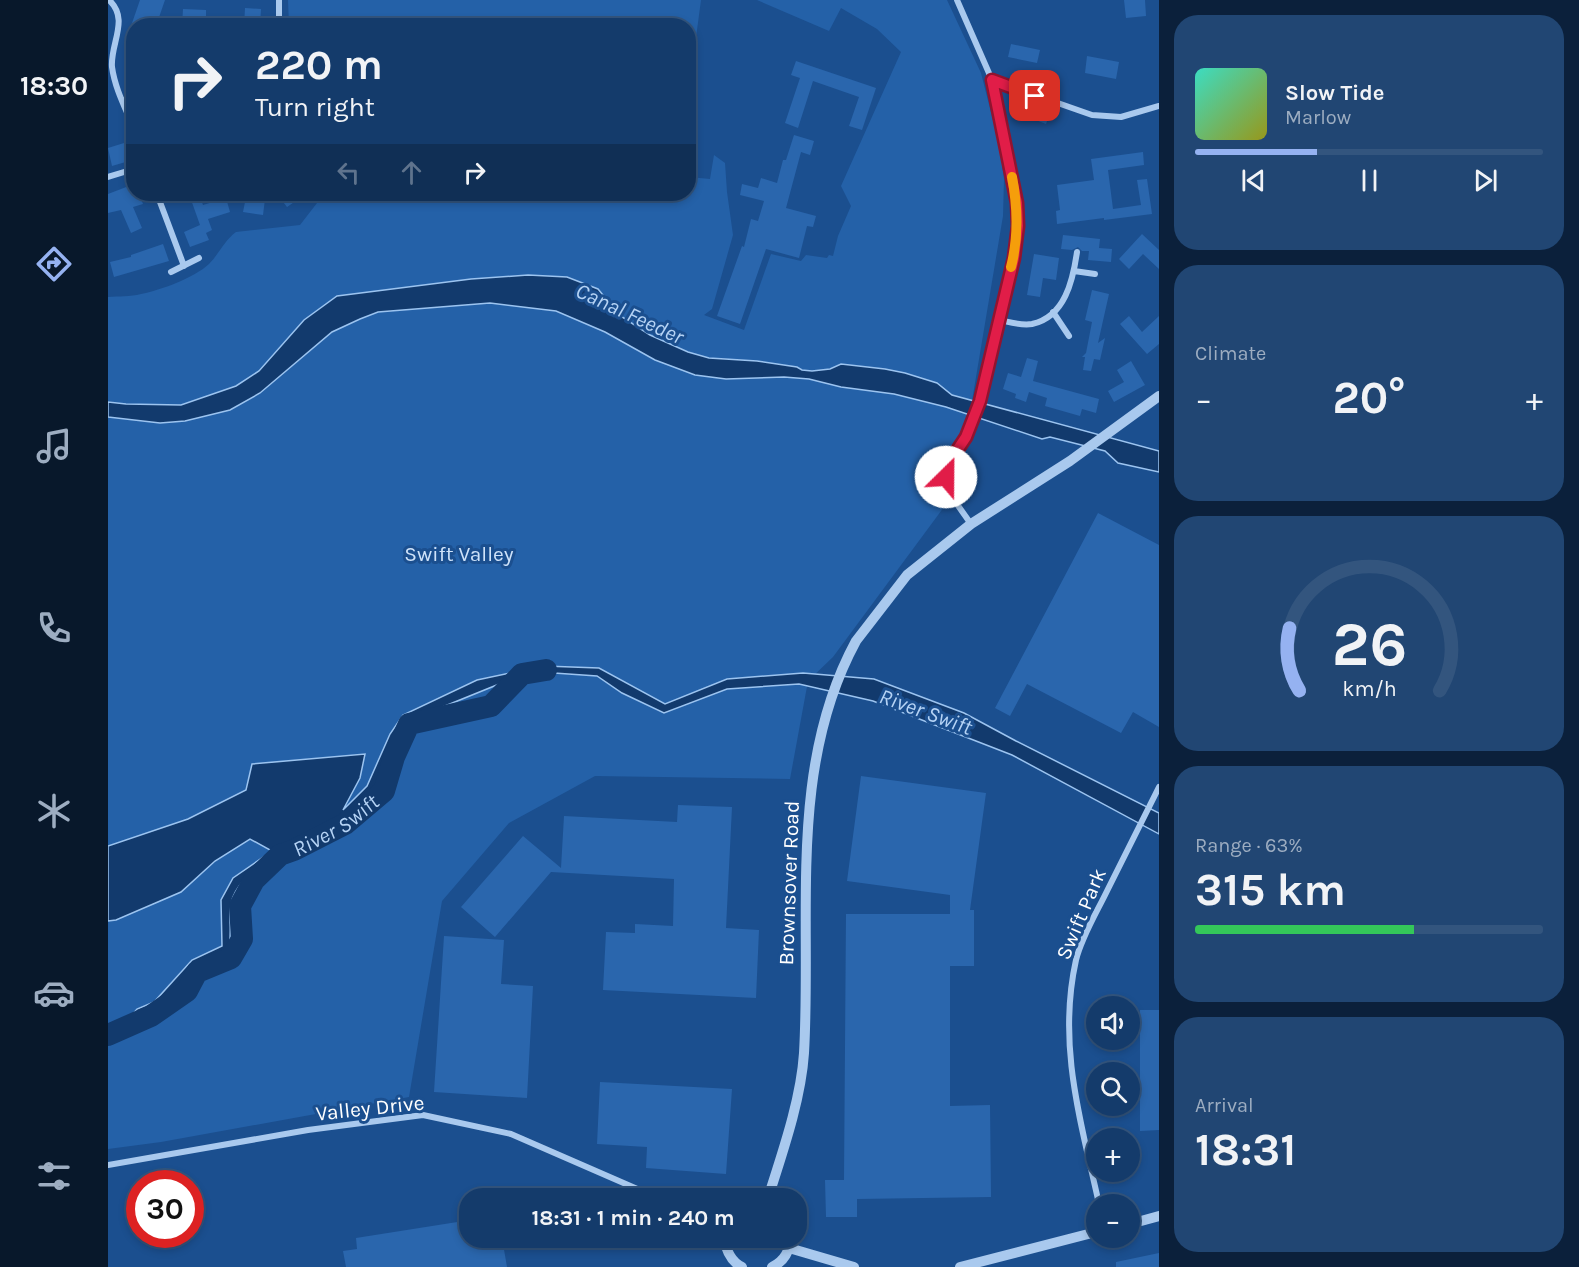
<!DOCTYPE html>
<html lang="en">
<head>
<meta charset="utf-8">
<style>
	body { margin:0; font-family:Karla,sans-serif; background:#214673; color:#f1f3f6; height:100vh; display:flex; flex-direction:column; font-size:22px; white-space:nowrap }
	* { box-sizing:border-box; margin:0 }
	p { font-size:20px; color:#9dadc1 }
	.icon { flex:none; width:33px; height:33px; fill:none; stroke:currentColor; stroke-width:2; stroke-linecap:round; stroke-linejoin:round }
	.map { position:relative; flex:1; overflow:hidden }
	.panel { display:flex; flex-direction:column; gap:15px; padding:15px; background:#0b203b; width:420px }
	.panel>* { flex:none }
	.top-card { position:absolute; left:18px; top:18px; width:570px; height:183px; border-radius:24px; box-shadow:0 3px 9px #0003,0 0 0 2px #33557e; background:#143b6b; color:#f1f3f6; overflow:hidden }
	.buttons { position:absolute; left:978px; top:996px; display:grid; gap:12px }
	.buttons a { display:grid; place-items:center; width:54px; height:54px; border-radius:50%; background:#143b6b; box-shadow:0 3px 9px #0003,0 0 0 2px #33557e; font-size:30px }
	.speed { position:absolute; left:18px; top:1170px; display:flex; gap:12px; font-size:30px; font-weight:700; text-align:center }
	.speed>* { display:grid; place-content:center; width:78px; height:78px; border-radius:50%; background:#143b6b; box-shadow:0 3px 9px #0003,0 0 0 2px #33557e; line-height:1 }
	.speed .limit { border:9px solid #d22; background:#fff; color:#111 }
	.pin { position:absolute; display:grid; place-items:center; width:51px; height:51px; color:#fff; margin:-26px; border-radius:12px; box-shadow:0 3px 9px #0006 }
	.me { position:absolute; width:66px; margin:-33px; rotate:23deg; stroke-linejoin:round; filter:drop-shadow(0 0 4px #0008) }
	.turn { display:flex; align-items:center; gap:21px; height:126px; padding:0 30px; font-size:27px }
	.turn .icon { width:78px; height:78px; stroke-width:2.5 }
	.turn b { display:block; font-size:42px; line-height:51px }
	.lanes { display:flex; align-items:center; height:57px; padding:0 30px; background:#0003; justify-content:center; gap:30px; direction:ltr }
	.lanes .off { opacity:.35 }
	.big { font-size:45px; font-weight:700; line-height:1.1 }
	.panel .tile { flex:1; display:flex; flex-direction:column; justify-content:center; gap:9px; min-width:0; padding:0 21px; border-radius:24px; background:#214673 }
	.panel .dial { align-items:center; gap:0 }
	.dial svg { height:156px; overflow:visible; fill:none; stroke:#33557e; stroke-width:7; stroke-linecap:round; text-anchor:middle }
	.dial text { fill:#f1f3f6; stroke:none }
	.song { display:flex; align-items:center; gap:18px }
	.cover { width:72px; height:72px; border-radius:9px; background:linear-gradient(135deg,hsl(170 70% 55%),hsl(60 70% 35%)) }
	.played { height:6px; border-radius:3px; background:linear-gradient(90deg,#95b2f1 35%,#33557e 35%) }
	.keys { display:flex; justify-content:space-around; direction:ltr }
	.heat { display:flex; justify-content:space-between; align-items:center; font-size:33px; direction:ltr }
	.charge { height:9px; border-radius:4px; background:linear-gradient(90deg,#34c759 63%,#33557e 0) }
	.trip { position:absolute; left:351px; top:1188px; width:348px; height:60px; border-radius:24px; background:#143b6b; box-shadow:0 3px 9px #0003,0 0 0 2px #33557e; font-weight:700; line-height:60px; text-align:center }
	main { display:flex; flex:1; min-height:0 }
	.tab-bar { display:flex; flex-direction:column; width:108px; justify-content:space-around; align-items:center; background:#08182b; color:#9dadc1 }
	.tab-bar .icon { width:42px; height:42px }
	.tab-bar .selected { color:#95b2f1 }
	.tab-bar b { font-size:27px; color:#f1f3f6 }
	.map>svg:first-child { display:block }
	.green { fill:#2461a8 }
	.water { fill:#123a6d; stroke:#9cc4f0; stroke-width:1.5 }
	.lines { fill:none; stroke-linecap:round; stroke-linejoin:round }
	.river { stroke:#123a6d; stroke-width:22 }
	.building { fill:#2a66ad }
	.minor { stroke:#a9c9ee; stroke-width:6 }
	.tertiary { stroke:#a9c9ee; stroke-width:10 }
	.route-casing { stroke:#92132f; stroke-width:15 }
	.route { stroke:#e11d48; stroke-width:10 }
	.slow { stroke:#f59e0b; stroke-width:10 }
	.labels { text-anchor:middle; stroke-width:6; stroke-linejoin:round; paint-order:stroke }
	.park-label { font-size:21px; fill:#cfe3fa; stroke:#1b4f8f }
	.street-label { font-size:21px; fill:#fff; stroke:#1b4f8f }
	.water-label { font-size:22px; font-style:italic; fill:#b5d3f5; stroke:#1b4f8f }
</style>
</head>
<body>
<main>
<nav class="tab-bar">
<b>18:30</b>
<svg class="icon selected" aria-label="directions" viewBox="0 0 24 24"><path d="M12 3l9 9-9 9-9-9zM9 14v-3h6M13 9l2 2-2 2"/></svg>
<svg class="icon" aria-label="music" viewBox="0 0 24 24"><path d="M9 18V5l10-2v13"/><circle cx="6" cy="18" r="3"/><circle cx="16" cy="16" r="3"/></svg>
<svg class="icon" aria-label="phone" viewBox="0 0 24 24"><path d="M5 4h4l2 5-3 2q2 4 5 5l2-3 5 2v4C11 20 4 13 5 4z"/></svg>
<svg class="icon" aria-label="climate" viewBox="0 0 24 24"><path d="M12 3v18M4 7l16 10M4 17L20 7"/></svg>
<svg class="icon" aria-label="car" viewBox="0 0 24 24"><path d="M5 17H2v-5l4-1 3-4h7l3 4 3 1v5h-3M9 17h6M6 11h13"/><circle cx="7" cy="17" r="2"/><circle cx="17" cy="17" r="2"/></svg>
<svg class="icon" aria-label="filters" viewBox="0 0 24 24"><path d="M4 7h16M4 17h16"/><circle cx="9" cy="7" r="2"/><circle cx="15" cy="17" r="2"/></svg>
</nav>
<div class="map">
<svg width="1051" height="1267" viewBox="0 0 1051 1267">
	<rect width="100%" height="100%" fill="#1b4f8f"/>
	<path class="green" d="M180,0h413l-8,60 -4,-3 -1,-31 -399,-1z
		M649,0h190l34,73 19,75 4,31 -1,37 -31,185 -20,-6 -15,-12 -14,-5 -38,-9 -44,-5 -11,5 -18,2 -10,-1 -5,-3 -40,-6 -48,-3 -21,-6 -38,-17 -31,-20 -9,-10 -43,-28 -39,-2 -57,4 -134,17 -33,24 -45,51 -23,15 -55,19 -55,-1 -18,-3v-104c11,-1 22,0 33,-3 20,-4 53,-16 68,-30 10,-10 15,-23 27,-32l64,-7 24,-31h364l1,-17 21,2 4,-24 11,8 2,29 6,43 -21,74 -8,6 40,15 27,-76 30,7 5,-6 21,3 2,-3 4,1 5,-20 13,-30 -10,-20 60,-134 -24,-23 -36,-21 -12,23z
		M421,291l154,68 234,30 52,22 -10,25 -25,41 10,30 -111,150 -25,24 -18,98 -195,-3 -86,47 -67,78 -33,196 -248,45 -53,7v-741l103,-1 130,-94z"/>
	<path class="water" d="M420,275l39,2 31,12 21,26 31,20 38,17 21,6 48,3 40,6 5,3 10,1 18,-2 11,-5 44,5 20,4 32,10 15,12 207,56v21l-41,-9 -13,-12 -55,-14 -8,2 -96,-32 -52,-13 -53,-7 -32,-8 -25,-2 -58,2 -31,-4 -40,-15 -50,-28 -49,-21 -66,-8 -112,9 -18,7 -28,13 -72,61 -30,17 -45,11 -25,2 -52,-6v-15l18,2 55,1 55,-19 23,-15 45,-51 33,-24 134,-17z
		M436,666l55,2 66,36 62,-25 76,-6 71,6 90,34 52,28 143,72v21l-147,-79 -139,-54 -74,-17 -72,5 -63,24 -42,-20 -25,-17 -43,-3 -40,5 -101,41c-17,20 -24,46 -36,69 -15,27 -57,44 -83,57v5l-14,5 -5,-2c-16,14 -38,27 -44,50 -3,16 2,32 -3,48l-30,17 -12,18 -47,33 -9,9 -22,5v-6l17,-4 12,-14 17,-7 38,-42 30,-14 -1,-46 12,-22 39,-27 -22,-12 -35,22 -34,31 -65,28 -8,1v-75l80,-27 58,-29 6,-26 113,-10 -5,24 -17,32 24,-24 23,-52 13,-19 74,-35z"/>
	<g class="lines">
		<path class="river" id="s1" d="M0,1035l43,-19 36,-25 10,-19 34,-14 11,-19 -2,-33 14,-26 26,-25 14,-5 51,-26 39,-33 10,-34 15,-33 82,-18 31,-32 24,-4"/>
	</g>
	<path class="building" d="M32,0h25l-9,26h-25z
		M1016,0h21l1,16 -20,2z
		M137,8l16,1 -1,17h-16z
		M75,9l23,1v16h-24z
		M903,44l29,6 -3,13 -29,-6z
		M979,56l32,6 -3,17 -31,-6z
		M688,61l80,27 -14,42 -13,-4 10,-29 -46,-16 -15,47 -13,-5 15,-45 -9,-3z
		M911,98l32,12 -5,14 -33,-13z
		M686,135l20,6 -4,14 -9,-3 -15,56 30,8 -3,11 -6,-1 -8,32 -33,-9 -26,75 -23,-8 25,-70 2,1 7,-28 7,2 6,-20 -24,-6 2,-11 16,4 3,-10 16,5 6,-23h3z
		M16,143l5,18 -17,5 -4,-18z
		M1035,152l1,13 -36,5 5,39 28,-4 -4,-25 10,-1 5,35 -48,6v-2l-47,6 -1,-13 4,-1 -3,-25 37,-5 -3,-21z
		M26,184v10h5l4,10 -10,3 9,21 -11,5 -10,-23 -13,3v-19z
		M81,194h10l4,11 23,-7 4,14 -22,7 4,11 -6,3 3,7 -19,7 -6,-15 16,-7z
		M169,194h29l-19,13z
		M138,197l19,2 -2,16 -20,-3z
		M1034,234l17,16v19l-16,-15 -14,15 -10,-10z
		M955,235l37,4 -1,9 13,1 -1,13 -23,-2 1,-9h-7l-4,-4 -6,3 -11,-1z
		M55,244l6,17 -55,16 -4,-15 21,-5v-2z
		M926,254l25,4 -3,22 -13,-2 -3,19 -13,-2z
		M984,290l17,4 -11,49 7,-5 -5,22 -6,-1 -3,12 -8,-1 2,-13h-3l4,-4 6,-31 -7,-2z
		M1021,316l13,16 17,-16v28l-12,10 -27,-30z
		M919,358l11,3 -5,20 66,18 -3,14 -14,-4 -2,7 -35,-10 2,-8 -18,-6 -3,10 -11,-4 1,-4 -13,-5 5,-16 13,4z
		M1023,361l14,24 -31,17 -6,-11 16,-9 -7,-12z
		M990,513l61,32v182l-26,-15 -12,21 -94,-49 -17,32 -15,-8z
		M753,776l125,17 -16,117h4v56h-24v140l40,-1 1,92 -134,2v18h-31l-1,-37h19l2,-266h104v-19l-103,-14z
		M570,805l54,2 -6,121 33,2 -3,68 -153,-8 3,-58 29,1v-9l38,2 1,-47 -123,-7 -56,65 -34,-30 62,-71 38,32 3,-52 113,6z
		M336,936l60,4 -3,44 32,2 -6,112 -93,-6z
		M1032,1010h19v120l-19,1z
		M492,1082l132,7 -6,85 -80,-6 1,-21 -50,-3z
		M362,1220v18h32l5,29h-161l-3,-16 14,-2 -1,-11z
		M1051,1253v14h-43v-5z"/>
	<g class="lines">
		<path class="minor" d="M1,0c21,19 1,44 3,67 3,22 14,42 22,62
			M171,0v26
			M849,0l35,80 25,123 1,23 -4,32 -35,143 -13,36 -18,27 -2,13 1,13 24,34
			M884,80l100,35 29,2 38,-11
			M15,101l11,-3
			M0,177l26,-8
			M49,194l27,72
			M966,271l21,3
			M63,272l28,-14
			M945,312l16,24
			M891,320c10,2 22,6 33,4 33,-7 41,-44 45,-72
			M0,1165l200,-35 115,-15 88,19 147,64
			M991,1204c-18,-82 -42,-159 -23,-244 6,-24 21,-48 32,-71 17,-34 34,-68 51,-102"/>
		<path class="tertiary" d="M660,1198c14,-44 33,-98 36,-145 8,-138 -17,-285 52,-412l51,-66 64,-51 99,-63 89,-65
			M1022,1224l29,-8
			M616,1238c2,12 6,23 18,29
			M681,1248l65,19
			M664,1267c13,-6 17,-16 19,-29
			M852,1267l136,-35"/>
	</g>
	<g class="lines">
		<g class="route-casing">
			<path id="route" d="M838,477l2,-13 18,-27 14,-36 34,-143 4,-32 -1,-23 -25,-123 43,16"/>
		</g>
		<use href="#route" class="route"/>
		<path class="slow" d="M903,267c8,-31 7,-59 1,-90"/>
	</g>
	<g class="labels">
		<g class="park-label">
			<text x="351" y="561">Swift Valley</text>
		</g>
		<g class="street-label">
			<text transform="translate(681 883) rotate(-88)" y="7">Brownsover Road</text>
			<text transform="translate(973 914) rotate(-67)" y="7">Swift Park</text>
			<text transform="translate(262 1108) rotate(-6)" y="7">Valley Drive</text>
		</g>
		<g class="water-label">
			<text transform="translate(522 313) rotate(25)" y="8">Canal Feeder</text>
			<text transform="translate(818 711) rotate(20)" y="8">River Swift</text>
			<text dy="8" stroke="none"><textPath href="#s1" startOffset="333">River Swift</textPath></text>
		</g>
	</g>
</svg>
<div class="buttons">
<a><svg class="icon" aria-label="sound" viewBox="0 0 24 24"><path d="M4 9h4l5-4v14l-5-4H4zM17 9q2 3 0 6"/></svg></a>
<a><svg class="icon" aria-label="search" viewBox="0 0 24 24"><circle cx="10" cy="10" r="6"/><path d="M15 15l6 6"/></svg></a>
<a>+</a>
<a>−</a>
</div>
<div class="speed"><div class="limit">30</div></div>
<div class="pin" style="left:927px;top:96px;background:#d93025"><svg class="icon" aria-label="arrive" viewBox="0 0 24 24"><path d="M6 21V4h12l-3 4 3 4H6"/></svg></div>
<svg class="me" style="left:838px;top:477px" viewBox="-20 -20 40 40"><circle r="19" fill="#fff"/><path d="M0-13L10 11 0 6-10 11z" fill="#e11d48"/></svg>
<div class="trip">18:31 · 1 min · 240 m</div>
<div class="top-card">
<div class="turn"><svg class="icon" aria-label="right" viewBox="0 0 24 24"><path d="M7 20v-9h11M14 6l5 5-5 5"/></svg><div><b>220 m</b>Turn right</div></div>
<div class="lanes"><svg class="icon off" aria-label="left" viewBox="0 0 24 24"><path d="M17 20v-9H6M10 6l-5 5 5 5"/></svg><svg class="icon off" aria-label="ahead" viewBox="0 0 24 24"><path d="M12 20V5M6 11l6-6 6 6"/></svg><svg class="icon" aria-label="right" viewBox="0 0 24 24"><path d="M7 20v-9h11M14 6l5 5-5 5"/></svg></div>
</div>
</div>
<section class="panel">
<div class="tile">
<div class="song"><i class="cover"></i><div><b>Slow Tide</b><p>Marlow</p></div></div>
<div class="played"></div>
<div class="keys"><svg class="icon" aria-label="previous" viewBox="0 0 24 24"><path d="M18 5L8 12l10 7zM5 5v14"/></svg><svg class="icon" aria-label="pause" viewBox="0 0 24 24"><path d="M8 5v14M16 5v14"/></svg><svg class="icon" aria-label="next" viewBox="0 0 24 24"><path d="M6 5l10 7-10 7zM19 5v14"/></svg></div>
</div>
<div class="tile"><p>Climate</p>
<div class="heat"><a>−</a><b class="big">20°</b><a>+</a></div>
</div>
<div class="tile dial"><svg viewBox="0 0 100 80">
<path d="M14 69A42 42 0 1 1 86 69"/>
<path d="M14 69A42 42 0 0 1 9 37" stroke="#95b2f1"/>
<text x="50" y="56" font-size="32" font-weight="700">26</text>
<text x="50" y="72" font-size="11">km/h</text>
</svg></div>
<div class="tile"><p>Range · 63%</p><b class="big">315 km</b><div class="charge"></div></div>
<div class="tile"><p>Arrival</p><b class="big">18:31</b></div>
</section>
</main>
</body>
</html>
